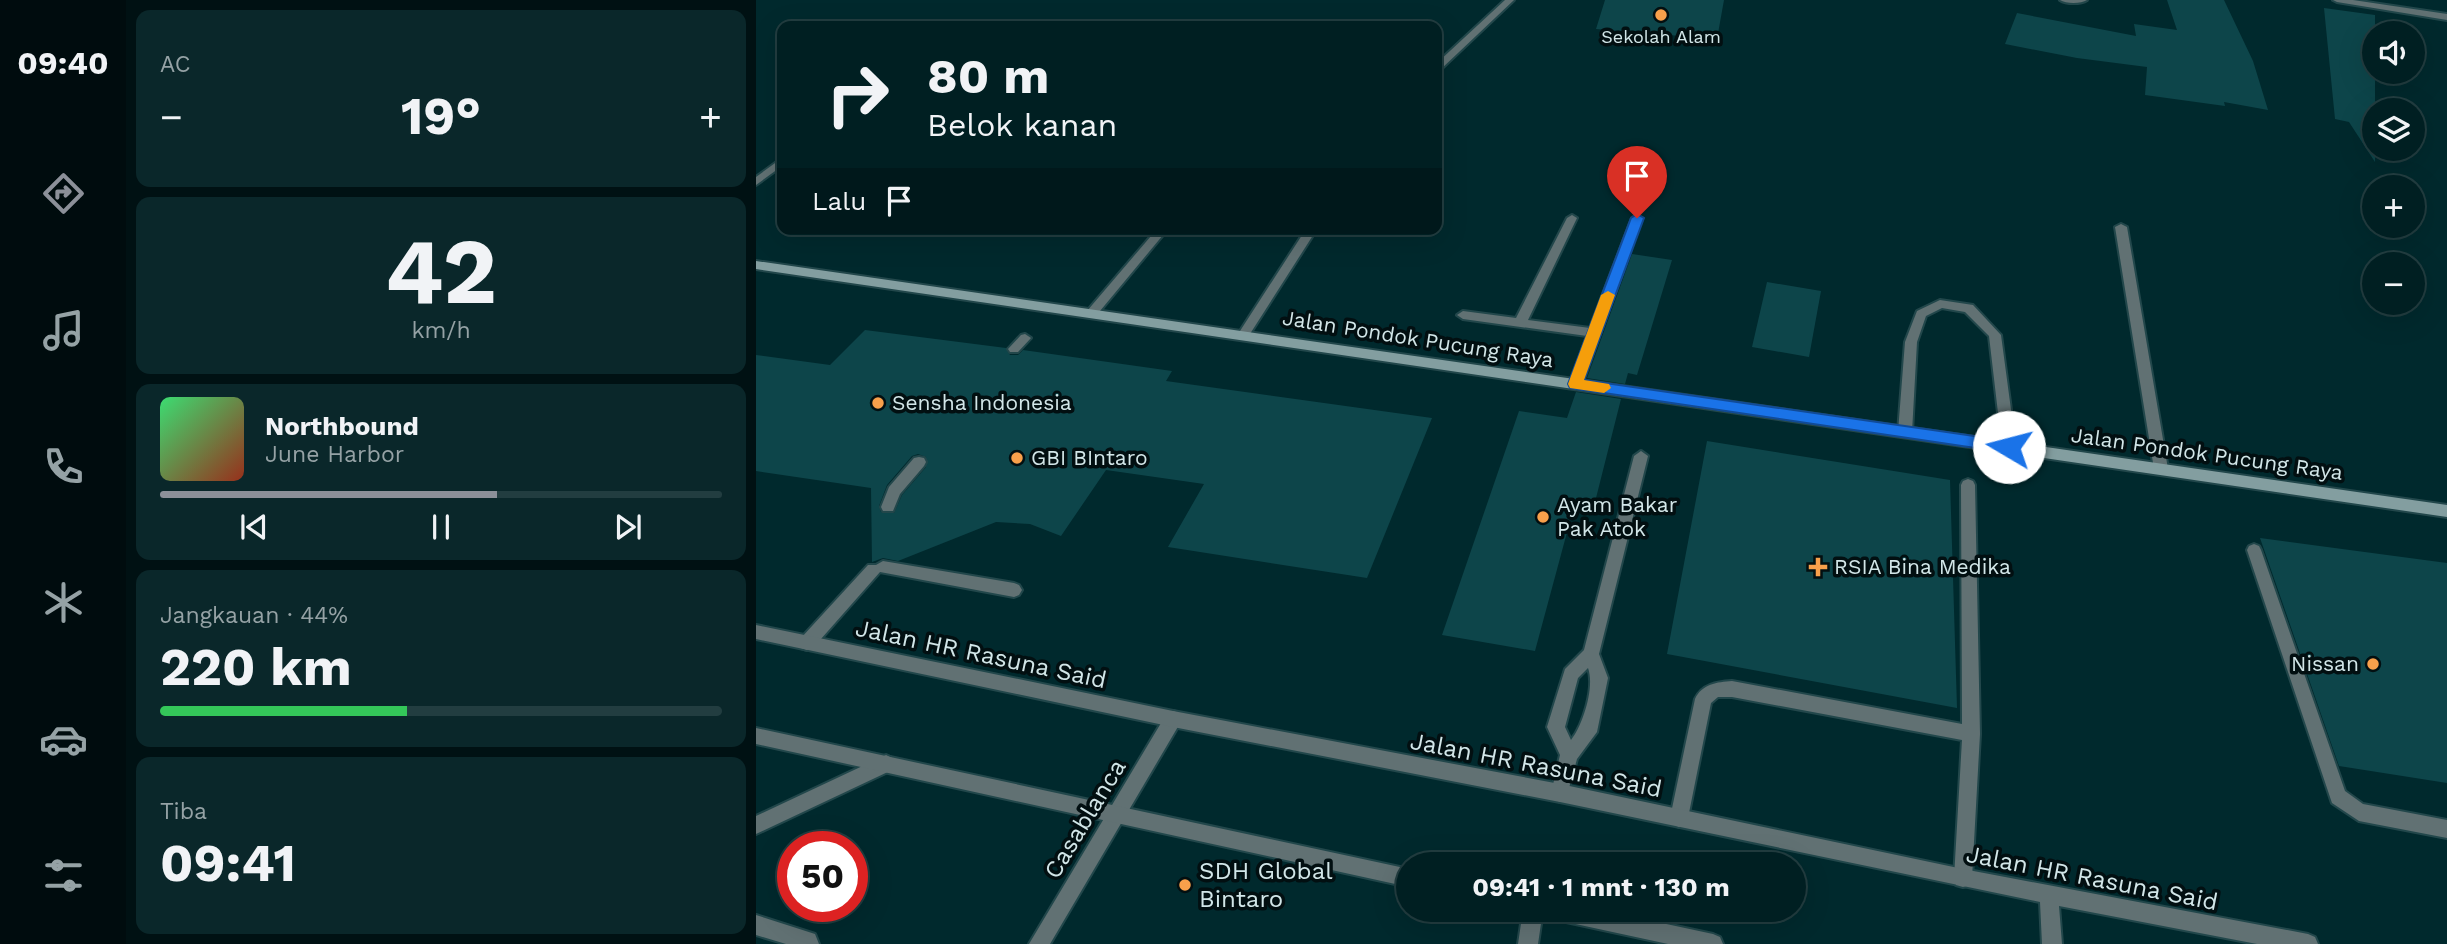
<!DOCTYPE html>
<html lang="id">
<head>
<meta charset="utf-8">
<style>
	body { margin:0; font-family:"Work Sans",sans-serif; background:#0a272a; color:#f1f3f6; height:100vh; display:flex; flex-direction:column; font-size:26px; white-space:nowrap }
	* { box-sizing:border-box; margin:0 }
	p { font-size:23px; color:#95a2a5 }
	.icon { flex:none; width:38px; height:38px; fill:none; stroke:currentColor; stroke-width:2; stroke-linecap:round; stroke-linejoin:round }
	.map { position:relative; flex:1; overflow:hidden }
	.drawer { display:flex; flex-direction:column; gap:10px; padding:10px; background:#001113; width:630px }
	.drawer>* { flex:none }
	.guide { position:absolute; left:21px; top:21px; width:665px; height:214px; border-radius:14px; box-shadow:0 7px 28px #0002,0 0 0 2px #223d40; background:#001f22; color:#f1f3f6; overflow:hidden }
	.tools { position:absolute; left:1606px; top:21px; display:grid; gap:14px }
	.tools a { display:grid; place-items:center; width:63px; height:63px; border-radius:50%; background:#001f22; box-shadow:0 7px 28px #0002,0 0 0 2px #223d40; font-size:35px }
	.speed { position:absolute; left:21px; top:831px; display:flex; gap:14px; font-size:35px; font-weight:700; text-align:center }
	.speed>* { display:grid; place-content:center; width:91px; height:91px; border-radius:50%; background:#001f22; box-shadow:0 7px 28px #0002,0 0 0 2px #223d40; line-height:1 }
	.speed .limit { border:10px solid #d22; background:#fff; color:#111 }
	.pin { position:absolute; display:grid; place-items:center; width:60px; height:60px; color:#fff; margin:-72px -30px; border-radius:50% 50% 50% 0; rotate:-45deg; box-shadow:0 0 7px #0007 }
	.pin .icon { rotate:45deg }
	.me { position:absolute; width:77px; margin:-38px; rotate:278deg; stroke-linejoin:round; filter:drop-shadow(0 0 5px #0008) }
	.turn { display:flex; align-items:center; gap:24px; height:147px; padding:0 35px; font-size:32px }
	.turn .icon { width:91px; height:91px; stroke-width:2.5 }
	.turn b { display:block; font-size:49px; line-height:60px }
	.then { display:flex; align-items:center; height:66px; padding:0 35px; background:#0003; gap:14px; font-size:26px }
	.big { font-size:52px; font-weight:700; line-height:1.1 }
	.drawer .tile { flex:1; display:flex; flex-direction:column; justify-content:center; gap:10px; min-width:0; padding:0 24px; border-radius:14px; background:#0a272a }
	.drawer .dial { align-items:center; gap:0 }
	.dial b { font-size:91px; line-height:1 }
	.song { display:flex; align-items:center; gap:21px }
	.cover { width:84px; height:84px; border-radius:10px; background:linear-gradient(135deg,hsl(140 70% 55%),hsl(10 70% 35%)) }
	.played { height:7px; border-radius:4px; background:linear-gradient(90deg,#8c9099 60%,#223d40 60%) }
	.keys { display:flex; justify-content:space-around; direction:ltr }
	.heat { display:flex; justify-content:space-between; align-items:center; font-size:38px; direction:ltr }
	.charge { height:10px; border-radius:5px; background:linear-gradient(90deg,#34c759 44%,#223d40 0) }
	.trip { position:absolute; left:640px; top:852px; width:410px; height:70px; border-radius:35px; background:#001f22; box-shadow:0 7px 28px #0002,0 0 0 2px #223d40; font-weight:700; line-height:70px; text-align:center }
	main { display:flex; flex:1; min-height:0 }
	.tab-bar { display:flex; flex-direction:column; width:126px; justify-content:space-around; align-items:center; background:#000c0e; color:#95a2a5 }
	.tab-bar .icon { width:49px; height:49px }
	.tab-bar .current { color:#8c9099 }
	.tab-bar b { font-size:32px; color:#f1f3f6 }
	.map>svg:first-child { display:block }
	.building { fill:#0d454a; fill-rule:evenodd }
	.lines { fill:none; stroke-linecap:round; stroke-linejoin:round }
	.service-casing { stroke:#22474b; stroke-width:4 }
	.minor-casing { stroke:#22474b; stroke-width:4 }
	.tertiary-casing { stroke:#22474b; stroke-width:4 }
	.secondary-casing { stroke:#22474b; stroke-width:4 }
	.service { fill:#617173; fill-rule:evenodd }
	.minor { fill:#617173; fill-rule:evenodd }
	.tertiary { fill:#617173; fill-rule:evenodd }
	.secondary { fill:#839ea0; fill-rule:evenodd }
	.route { fill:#1a73e8; stroke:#114b97; stroke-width:2 }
	.slow { fill:#f59e0b }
	.poi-dot { fill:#f8a04b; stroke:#020f11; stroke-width:2.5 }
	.labels { text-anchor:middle; stroke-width:7; stroke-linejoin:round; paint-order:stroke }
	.far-poi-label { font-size:18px; fill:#d2e6e8; stroke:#020f11 }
	.street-label { font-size:21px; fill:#d2e6e8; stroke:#020f11 }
	.poi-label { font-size:21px; fill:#d2e6e8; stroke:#020f11; text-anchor:start }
	.near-street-label { font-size:24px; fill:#d2e6e8; stroke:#020f11 }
	.near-poi-label { font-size:24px; fill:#d2e6e8; stroke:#020f11; text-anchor:start }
</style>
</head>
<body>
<main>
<nav class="tab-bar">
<b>09:40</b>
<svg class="icon current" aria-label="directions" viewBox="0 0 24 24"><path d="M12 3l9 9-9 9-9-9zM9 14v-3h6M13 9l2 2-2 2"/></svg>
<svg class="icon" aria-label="music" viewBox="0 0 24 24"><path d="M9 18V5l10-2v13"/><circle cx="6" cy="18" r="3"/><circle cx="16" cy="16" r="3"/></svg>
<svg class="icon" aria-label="phone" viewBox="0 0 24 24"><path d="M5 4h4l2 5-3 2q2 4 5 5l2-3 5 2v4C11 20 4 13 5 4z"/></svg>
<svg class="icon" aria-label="climate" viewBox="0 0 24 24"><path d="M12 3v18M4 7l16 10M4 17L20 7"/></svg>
<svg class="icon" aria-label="car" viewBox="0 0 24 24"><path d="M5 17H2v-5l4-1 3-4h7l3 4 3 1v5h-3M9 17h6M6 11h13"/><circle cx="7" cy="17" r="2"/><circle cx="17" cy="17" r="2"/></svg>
<svg class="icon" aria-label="filters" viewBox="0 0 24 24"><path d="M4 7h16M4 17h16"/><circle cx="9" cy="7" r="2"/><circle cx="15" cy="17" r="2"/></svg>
</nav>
<section class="drawer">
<div class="tile"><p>AC</p>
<div class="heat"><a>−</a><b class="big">19°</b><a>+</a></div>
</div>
<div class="tile dial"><b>42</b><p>km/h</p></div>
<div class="tile">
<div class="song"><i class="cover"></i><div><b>Northbound</b><p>June Harbor</p></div></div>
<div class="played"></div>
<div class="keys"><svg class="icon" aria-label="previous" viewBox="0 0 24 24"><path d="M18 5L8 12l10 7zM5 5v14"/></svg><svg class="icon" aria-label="pause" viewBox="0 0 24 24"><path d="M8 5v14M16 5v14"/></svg><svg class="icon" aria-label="next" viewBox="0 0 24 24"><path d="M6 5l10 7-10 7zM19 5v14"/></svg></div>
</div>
<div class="tile"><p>Jangkauan · 44%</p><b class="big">220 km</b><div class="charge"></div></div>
<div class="tile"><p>Tiba</p><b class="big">09:41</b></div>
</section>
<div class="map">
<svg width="1691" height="944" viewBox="0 0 1691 944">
	<rect width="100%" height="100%" fill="#00292d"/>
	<path class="building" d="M849,0h119l-7,39 -121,-10z
		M1411,0h57l29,61 15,49 -44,-8 1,4 -80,-11 2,-28 -70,-9 -72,-14 12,-31 119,23 -2,-12 43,6z
		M1568,8l51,7v147l-26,-40 -14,-3z
		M876,254l40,6 -35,115 -9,-2 -3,11 -38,-6z
		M1011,282l54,9 -12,66 -57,-10z
		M109,330l141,18 4,7h8l5,-5 149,21 -6,10 266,37 -65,160 -199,-31 36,-63 -98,-14 -45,66 -31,-12 -34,-2 -98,39 -15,-3 -11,4 -1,-74 -115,-17v-116l74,10zM162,454l8,3v10l-24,28 -8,18 -13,-1 -2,-6 8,-21 25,-29z
		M820,392l45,7 -26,103 -19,-3 -41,152 -93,-16 77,-224 48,7z
		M951,441l243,39 7,228 -290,-54z
		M1504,538l187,25v220l-108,-17z"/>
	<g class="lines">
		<g class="service-casing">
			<path id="service" d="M816,215l5,3 -49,102 62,8 42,-110 5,-3 5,3 -60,166 -6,5 -6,-5 17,-48 -124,-17 -6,-4 6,-4 53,7 51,-100z
				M269,334l6,4 -13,14h-8l-2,-3 13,-14z
				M163,457l5,1 2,4 -2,4 -24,28 -7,17h-10l-2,-4 8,-20 25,-29z
				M1212,479l5,2 2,4 5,249 -8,144 -2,7 -7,2 -7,-2 -2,-7 8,-138 -230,-43h-14l-7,6 -23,115 -3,6 -6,3 -6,-3 -3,-6 25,-119c7,-15 22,-17 37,-18l230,43 -1,-239 2,-4z
				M1498,544l5,2 2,4 84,241 18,13 84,16v18l-88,-17 -27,-18 -85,-253 2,-4z
				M127,561l131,22 5,2 3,5 -3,5 -5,2 -134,-25 -67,76 -6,2 -6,-2 -2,-5 2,-5 67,-73h8z
				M130,755l6,3 3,6 -3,6 -136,64v-18z
				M767,910h20l-5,34h-20z
				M0,915l59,19 4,10h-33l-30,-9z"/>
		</g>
		<g class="minor-casing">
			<path id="minor" d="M749,0h9l-74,70 -3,1v-8z
				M1304,0h27c-6,4 -21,4 -27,0z
				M1577,0h20l94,14v6l-110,-18z
				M26,158v8l-26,19v-8z
				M1365,224l6,3 41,242 -2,4h-10l-2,-4 -39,-242z
				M401,229h11l-73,88h-8l-2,-3 2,-3z
				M550,229h11l-69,108h-8l-2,-3 2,-3z
				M1184,300l33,5 28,30 15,112 -2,4h-10l-2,-4 -13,-111 -24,-24 -23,-4 -16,8 -9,26 -5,90 -7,5 -7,-5 7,-90 12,-31z
				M885,451l7,5 -49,198 9,24 -11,54 -20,27 -11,40 -6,3 -6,-3 -3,-6 9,-38 -13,-28 18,-58 19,-19 50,-194zM832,668c7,19 -5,57 -17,72l-6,-13 13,-49z
				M417,711l6,2 2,6 -2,6 -129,219h-21l138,-231z"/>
		</g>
		<g class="tertiary-casing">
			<path id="tertiary" d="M0,625l417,86 387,73 403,85 345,65 7,3 3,7h-61l-198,-38 3,38h-20l-2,-42 -480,-100 -387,-75 -417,-88z
				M0,728l653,141v18l-653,-143z
				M791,910h54l112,24 7,3 3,7h-55l-111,-24 -7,-3z"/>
		</g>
		<g class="secondary-casing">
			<path id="secondary" d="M0,261l1691,244v12l-1691,-248z"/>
		</g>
		<use href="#service" class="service"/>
		<use href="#minor" class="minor"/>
		<use href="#tertiary" class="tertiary"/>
		<use href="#secondary" class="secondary"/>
	</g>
	<path class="route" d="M881,214l7,4 -60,162 425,61 6,1 2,5 -2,4 -6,2 -439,-65 -2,-4 63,-166z"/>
	<path class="slow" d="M852,291l7,4 -31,85 25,4 2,4 -7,5 -34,-5 -2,-4 33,-89z"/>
	<g class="poi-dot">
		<circle cx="905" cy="15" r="7"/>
		<circle cx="122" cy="403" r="7"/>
		<circle cx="261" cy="458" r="7"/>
		<circle cx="787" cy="517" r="7"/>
		<path d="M1058.5 556.5h7v7h7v7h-7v7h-7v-7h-7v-7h7z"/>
		<circle cx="1617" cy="664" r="7"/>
		<circle cx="429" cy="885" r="7"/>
	</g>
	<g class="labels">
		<g class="far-poi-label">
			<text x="905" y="43">Sekolah Alam</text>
		</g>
		<g class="street-label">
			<text transform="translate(662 339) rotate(9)" y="7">Jalan Pondok Pucung Raya</text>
			<text transform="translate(1451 454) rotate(8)" y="7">Jalan Pondok Pucung Raya</text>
		</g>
		<g class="poi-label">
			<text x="136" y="410">Sensha Indonesia</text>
			<text x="275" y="465">GBI BIntaro</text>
			<text x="801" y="512">Ayam Bakar<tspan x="801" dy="24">Pak Atok</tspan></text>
			<text x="1078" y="574">RSIA Bina Medika</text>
			<text x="1603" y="671" text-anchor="end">Nissan</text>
		</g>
		<g class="near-street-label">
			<text transform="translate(225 654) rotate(12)" y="8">Jalan HR Rasuna Said</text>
			<text transform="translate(780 765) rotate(11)" y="8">Jalan HR Rasuna Said</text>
			<text transform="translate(329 819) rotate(-59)" y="8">Casablanca</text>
			<text transform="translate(1336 878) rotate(11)" y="8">Jalan HR Rasuna Said</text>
		</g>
		<g class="near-poi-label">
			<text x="443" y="879">SDH Global<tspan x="443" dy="28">Bintaro</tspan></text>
		</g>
	</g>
</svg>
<div class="tools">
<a><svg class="icon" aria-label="sound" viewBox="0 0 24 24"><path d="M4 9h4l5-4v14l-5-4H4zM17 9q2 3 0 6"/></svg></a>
<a><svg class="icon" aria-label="layers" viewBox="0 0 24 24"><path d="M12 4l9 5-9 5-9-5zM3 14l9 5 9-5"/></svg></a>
<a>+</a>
<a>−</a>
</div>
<div class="speed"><div class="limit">50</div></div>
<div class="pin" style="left:881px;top:218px;background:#d93025"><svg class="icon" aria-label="arrive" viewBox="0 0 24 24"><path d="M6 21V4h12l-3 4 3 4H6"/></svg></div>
<svg class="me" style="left:1253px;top:447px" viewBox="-20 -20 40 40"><circle r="19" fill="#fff"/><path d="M0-13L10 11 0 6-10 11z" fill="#1a73e8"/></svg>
<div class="trip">09:41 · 1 mnt · 130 m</div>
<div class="guide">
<div class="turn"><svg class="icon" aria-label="right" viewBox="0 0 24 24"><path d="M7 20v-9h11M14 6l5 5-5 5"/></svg><div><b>80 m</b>Belok kanan</div></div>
<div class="then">Lalu<svg class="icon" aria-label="arrive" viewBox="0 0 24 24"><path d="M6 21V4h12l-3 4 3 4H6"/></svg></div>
</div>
</div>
</main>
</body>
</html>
